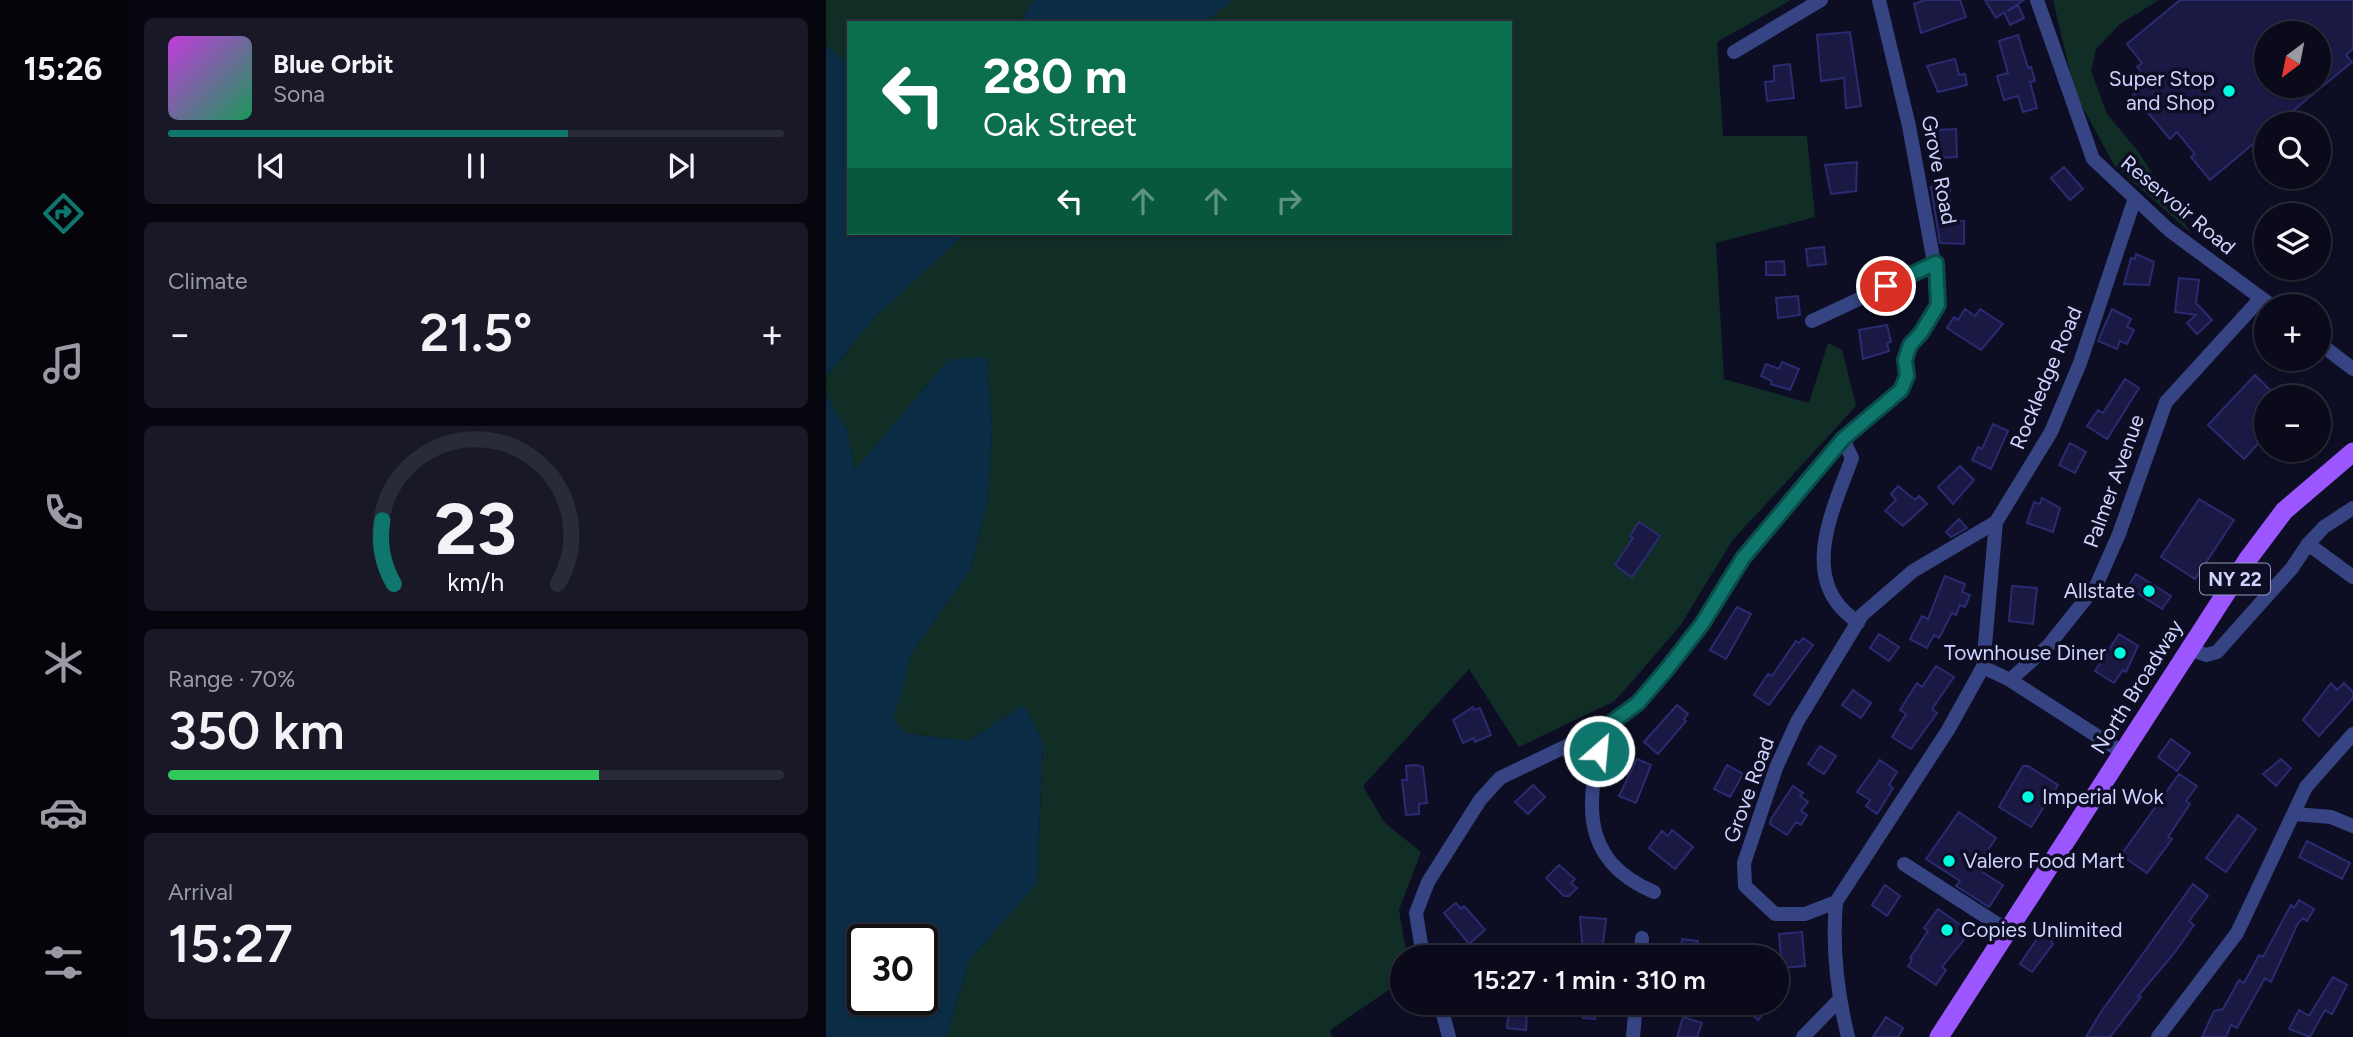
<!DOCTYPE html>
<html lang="en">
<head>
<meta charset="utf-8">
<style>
	body { margin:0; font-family:Figtree,sans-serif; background:#181827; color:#f1f3f6; height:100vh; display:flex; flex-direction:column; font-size:26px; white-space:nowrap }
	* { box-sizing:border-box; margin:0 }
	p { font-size:23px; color:#999aa2 }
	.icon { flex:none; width:38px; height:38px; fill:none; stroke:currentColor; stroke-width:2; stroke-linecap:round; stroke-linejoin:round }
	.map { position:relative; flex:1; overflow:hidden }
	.sheet { display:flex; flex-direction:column; gap:18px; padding:18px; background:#06060e; width:700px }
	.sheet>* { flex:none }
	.top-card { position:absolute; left:21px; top:21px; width:665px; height:214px; border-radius:0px; box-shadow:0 2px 5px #0004,0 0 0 2px #2a2b39; background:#0b6e4f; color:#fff; overflow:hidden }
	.needle { width:46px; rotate:212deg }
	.buttons { position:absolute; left:1428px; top:21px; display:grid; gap:14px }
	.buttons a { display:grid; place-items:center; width:77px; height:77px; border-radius:50%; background:#0a0a1a; box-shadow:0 2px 5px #0004,0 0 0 2px #2a2b39; font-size:35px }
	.speed { position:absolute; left:21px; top:924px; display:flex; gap:14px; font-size:35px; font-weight:700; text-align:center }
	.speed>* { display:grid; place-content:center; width:91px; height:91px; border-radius:50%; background:#0a0a1a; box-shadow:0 2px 5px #0004,0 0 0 2px #2a2b39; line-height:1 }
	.speed .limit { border:4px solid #111; border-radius:10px; background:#fff; color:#111 }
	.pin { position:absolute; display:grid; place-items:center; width:60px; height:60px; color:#fff; margin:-30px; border:4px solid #fff; border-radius:50%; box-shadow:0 2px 7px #0007 }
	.me { position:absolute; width:77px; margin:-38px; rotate:27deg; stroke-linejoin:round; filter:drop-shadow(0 0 5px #0008) }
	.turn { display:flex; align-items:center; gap:24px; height:147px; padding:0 21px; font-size:32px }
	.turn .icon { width:91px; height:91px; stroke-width:2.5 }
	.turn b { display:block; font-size:49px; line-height:60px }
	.lanes { display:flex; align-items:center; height:66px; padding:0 21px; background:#0003; justify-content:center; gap:35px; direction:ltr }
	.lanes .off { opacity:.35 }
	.big { font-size:52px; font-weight:600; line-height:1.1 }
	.sheet .card { flex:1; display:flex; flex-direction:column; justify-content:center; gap:10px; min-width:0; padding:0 24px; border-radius:10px; background:#181827 }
	.sheet .dial { align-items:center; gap:0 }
	.dial svg { height:182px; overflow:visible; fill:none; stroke:#2a2b39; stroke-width:7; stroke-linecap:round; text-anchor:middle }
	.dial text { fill:#f1f3f6; stroke:none }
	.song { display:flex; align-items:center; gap:21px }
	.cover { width:84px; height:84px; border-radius:10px; background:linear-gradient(135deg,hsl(290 70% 55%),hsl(150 70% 35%)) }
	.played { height:7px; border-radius:4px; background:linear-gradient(90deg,#0f766e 65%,#2a2b39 65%) }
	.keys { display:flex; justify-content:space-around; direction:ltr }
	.heat { display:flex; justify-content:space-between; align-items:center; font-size:38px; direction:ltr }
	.charge { height:10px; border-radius:5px; background:linear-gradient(90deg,#34c759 70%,#2a2b39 0) }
	.trip { position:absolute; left:564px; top:945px; width:399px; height:70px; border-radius:35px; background:#0a0a1a; box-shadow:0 2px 5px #0004,0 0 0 2px #2a2b39; font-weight:600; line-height:70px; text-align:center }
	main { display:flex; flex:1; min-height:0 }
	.dock { display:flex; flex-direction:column; width:126px; justify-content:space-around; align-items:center; background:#04040a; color:#999aa2 }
	.dock .icon { width:49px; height:49px }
	.dock .on { color:#0f766e }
	.dock b { font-size:32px; color:#f1f3f6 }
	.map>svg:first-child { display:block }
	.green { fill:#102d26 }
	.water { fill:#0a2c45; fill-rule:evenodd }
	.building { fill:#191944; stroke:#2a2b71; stroke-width:2; fill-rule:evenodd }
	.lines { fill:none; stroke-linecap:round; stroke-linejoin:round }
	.minor { stroke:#374483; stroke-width:14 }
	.tertiary { stroke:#374483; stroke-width:14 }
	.primary { stroke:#9c56ff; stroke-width:19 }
	.route-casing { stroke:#0a4d48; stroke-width:18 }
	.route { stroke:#0f766e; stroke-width:12 }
	.poi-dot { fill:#00fadf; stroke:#0d0e23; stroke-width:2.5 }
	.labels { text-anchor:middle; stroke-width:7; stroke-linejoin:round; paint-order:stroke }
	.shield { fill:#0d0e23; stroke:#9599bd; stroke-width:2 }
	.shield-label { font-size:19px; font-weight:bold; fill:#cfd4ff }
	.poi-label { font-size:21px; fill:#cfd4ff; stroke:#0d0e23; text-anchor:end }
	.street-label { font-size:21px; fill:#cfd4ff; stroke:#0d0e23 }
</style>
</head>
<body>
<main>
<nav class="dock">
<b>15:26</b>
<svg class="icon on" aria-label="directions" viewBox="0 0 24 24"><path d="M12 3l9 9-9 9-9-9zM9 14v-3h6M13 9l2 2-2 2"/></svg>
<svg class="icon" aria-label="music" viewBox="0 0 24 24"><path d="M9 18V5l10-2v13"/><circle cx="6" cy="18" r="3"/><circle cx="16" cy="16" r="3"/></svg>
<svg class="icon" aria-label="phone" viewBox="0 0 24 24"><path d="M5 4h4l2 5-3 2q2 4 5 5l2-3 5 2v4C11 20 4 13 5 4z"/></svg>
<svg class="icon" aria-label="climate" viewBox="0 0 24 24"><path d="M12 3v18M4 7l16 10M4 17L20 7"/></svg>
<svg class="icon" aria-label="car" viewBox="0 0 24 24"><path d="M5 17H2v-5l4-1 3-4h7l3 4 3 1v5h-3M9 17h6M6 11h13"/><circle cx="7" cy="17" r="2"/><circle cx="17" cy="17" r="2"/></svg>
<svg class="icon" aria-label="filters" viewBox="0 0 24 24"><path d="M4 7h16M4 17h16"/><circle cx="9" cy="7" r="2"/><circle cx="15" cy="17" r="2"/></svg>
</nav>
<section class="sheet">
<div class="card">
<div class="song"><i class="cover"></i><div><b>Blue Orbit</b><p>Sona</p></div></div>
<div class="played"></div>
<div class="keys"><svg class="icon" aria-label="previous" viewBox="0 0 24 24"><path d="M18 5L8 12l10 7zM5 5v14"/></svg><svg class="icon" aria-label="pause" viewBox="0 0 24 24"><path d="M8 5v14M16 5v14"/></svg><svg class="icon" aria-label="next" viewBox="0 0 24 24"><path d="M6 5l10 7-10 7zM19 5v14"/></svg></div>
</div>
<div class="card"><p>Climate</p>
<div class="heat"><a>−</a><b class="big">21.5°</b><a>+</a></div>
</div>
<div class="card dial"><svg viewBox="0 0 100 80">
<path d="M14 69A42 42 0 1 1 86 69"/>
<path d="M14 69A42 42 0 0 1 9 41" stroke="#0f766e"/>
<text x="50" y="56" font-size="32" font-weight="700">23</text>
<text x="50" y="72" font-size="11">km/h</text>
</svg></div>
<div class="card"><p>Range · 70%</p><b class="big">350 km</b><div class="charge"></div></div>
<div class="card"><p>Arrival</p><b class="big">15:27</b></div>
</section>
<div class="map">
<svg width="1527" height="1037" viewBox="0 0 1527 1037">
	<rect width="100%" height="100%" fill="#0d0e23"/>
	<path class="green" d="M0,0h208l-14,23h-171v42l-23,-19z
		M407,0h558l-74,42 6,94h84l8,81 -99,26 8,136 85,24 19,-60 14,7 14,56 -124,135 -52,85 -65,75 -96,46 -50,-78 -106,117 21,36 37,30 -22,58 8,47h-5v24l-72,49 2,7h-386l24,-78 67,-76 6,-140 -19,-38 -56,36 -64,-8 -11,-15 18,-64 60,-85 17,-69 4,-71 -5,-70h-38l-94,111 -8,-40 -21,-35v-18l49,-60 91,-84h544v-210h-307z
		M1227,0h106l-39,24 -24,25 -5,22 16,43 30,36 54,83 -77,-68 -39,-72z"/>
	<path class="water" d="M208,0h199l-30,23h-183z
		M0,46l23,19v168h117l-91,84 -49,60z
		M161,358l5,71 -4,71 -17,69 -60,85 -17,64 10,15 64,8 56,-36 19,38 -6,140 -67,76 -24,78h-120v-642l21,35 8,40 94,-111zM37,940h59v59h-59z"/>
	<path class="building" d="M1099,0h35l6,17 -45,16 -7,-29z
		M1159,0h39l-17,11 11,-6 6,13 -14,7 -6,-13 -8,6z
		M1354,0h173v49l-7,6 6,7 -75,62h-11v9l-56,47 -19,-23 4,-3 -18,-22 -7,7 -37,-44 17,-13 -13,-15 5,-4 -15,-19zM1440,33h53v53h-53z
		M1024,32l11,74 -15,2 -2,-30 -23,3 -4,-46z
		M1192,35l10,33 3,-1 4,14 -5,1 7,26 -14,4 -5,-16 -14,4 -7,-24 11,-3 -9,-32z
		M1129,59l4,16 6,-1 2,11 -29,7 -11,-26z
		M964,64l4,34 -27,3 -2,-19 9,-1v-15z
		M1130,129l1,28 -21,1 -1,-28z
		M1031,162l-1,29 -25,3 -6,-29z
		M1238,167l19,22 -13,11 -19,-22z
		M1105,187h19v35l14,-1v23l-24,-1z
		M998,247l2,17 -18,2 -2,-17z
		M1310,254l18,8 -5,23 -25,-1 7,-26 4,1z
		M958,261l1,14h-19v-13z
		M1353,278l20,2 -3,23 16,17 -15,14 -10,-11 9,-8 -21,-3z
		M972,296l2,19 -22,3 -2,-20z
		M1139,309l10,7 5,-7 23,15 -22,26 -34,-22 7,-11 4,3z
		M1286,309l19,10 -4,8 7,3 -7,14 -7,-3 -3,8 -19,-8z
		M1061,325l4,17 -4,1 2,8 -26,8 -4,-29z
		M956,362l17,7 -9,21 -19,-6 1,-3 -11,-5 5,-12 13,5z
		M1429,375l22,22h-11v38l-22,24 -36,-34z
		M1299,379l14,9 -32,51 -20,-13 11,-16 5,3z
		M1167,424l15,7 -17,38 -19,-9 6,-13 4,2z
		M1244,443l16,9 -11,21 -16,-8z
		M1134,466l14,14 -21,24 -15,-17z
		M1072,486l17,14 4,-4 8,8 -24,22 -18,-15 11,-11 -5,-6z
		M1216,498l18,10 -7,24 -26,-9 7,-21 6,2z
		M1373,499l35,21 -39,59 -34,-22z
		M1133,519l8,9 -16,9 -5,-5z
		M813,522l21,14 -28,41 -17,-12 18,-27 -3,-2z
		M1310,574l35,22 -9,13 -34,-22z
		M1119,576l20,8 -3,8 8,3 -5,12 -5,-2 -4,10 -4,-2 -13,25 -5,-3 -7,13 -17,-9 12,-23 6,3z
		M1186,586l25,2 -4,36 -24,-3z
		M911,607l14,7 -25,45 -16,-9z
		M1053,634l20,13 -10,14 -19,-13z
		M1293,634l19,12 -12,26 -3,-2 -9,13 -19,-12z
		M977,638l10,7 -44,60 -15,-10 14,-21 4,2 24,-35 3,2z
		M1110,666l18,11 -22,32 5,4 -26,36 -19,-12 14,-23 -6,-4 17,-27 5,4z
		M1505,683l6,7 7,-7 9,9v6l-34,38 -16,-16z
		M1027,690l18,13 -10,15 -19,-13z
		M851,705l11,9 -4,5 2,2 -28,33 -14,-12z
		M647,707l1,3 6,-2 11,27 -16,7 -1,-4 -11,5 -10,-23z
		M1345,739l19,14 -13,18 -19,-14z
		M994,746l16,10 -12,18 -16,-10z
		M811,759l14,6 -15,38 -17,-7z
		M1455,759l10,9 -15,18 -13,-12z
		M1054,760l17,12 -8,13 4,3 -16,26 -11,-8 4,-6 -13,-8z
		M590,765l7,2 4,36 -8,1v10l-13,1 -4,-35h5l-1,-14z
		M901,765l16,9 -13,23 -16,-8z
		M1197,766h5l30,19 -27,42 -32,-20z
		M1353,774l18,12 -11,15 4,3 -22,33 4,2 -25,34 -26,-18z
		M707,785l12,12 -17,17 -13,-12z
		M967,786l10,7 -3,3 8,6 -7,9 6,4 -6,10 -5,-3 -9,13 -17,-11 1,-5z
		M1133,812l37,26 -20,30 27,17 -14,22 -33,-21 4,-5 -34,-22z
		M1412,815l18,14 -30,43 -20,-14z
		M846,830l21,17 -18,22 -26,-21 13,-17 6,5z
		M1481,841l43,22 -8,16 -43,-22z
		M733,865l16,14 -4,4 6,5 -8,8h-5l-18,-18z
		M1367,884l15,12 -19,25 5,4 -18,26 -38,45 3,1 -31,40h-24l15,-25z
		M1059,885l15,11 -13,20 -15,-11z
		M1473,900l15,9 -7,12 -4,-3 -5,5 -27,59 -6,-4 -28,50 -6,-3 -5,12h-24l12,-26 9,-2 16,-29 5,3 15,-28 4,2 28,-52 3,3z
		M630,903l5,6 3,-3 21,24 -16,14 -25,-31z
		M1112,909l32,23 -28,35 4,3 -10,15 -28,-19 4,-6 -2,-2 18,-27 -4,-3z
		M754,917l26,2 -4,33 -19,-1z
		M1217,930l11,7 -3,5 2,2 -21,28 -12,-8z
		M976,932l3,34 -23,2 -3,-34z
		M856,939l16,2 -2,16h-16z
		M1507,977l14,8 -15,29 -7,-4 -15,27 -21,-8 10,-19 10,6z
		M758,1003h12l-1,16 -12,-1z
		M913,1003h34l-15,17z
		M683,1011l18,1 -1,18 -19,-2z
		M857,1017l19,6 -5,14h-20z
		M1060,1017l17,11 -5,9h-25z"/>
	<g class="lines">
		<path class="minor" d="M908,52l87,-52
			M986,321l124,-58
			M1017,439l9,19c-15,42 -47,104 -14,146 5,7 13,13 20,19
			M1363,649l17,6 11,-3 75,-84 16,-24 45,33
			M1157,667l27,13 112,72
			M1184,680l38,-34 48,-60 23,-52 47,-132 95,-104
			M778,728c-16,70 -29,130 50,164
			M1469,814l36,3 22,9
			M1078,864l104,67
			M1010,902l-31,12h-30l-30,-28 -1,-23 32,-95 21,-46 65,-107 51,-44 83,-49
			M597,957l-7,-44 12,-31 52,-82 20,-22 104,-50 34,-25 64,-79 41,-66 100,-119 58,-50 6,-13 -2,-16 5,-15 11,-12 17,-28 1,-15 -30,-164 -30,-126
			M815,957l1,-19
			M614,1003l9,34
			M807,1037l3,-34
			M977,1037l36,-37
			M1022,1037c-11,-45 -16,-89 -12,-135l112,-172 35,-63 13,-145 55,-90 29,-69 54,-162
			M1332,1037l79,-104 69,-146 47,-53"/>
		<path class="tertiary" d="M1211,0l56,159 76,71 103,76
			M1493,343l34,26
			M1482,544l16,-17 29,-19"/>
		<path class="primary" d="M1113,1037l309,-478 36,-48 69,-59"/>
	</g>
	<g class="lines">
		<g class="route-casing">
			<path id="route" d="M773,751l5,-23 34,-25 29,-34 35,-45 41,-66 100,-119 58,-49 6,-14 -2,-16 5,-15 11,-12 17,-28 -2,-42 -50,23"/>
		</g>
		<use href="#route" class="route"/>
	</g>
	<g class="poi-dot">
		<circle cx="1403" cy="91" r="7"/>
		<circle cx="1323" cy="591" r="7"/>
		<circle cx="1294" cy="653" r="7"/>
		<circle cx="1202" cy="797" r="7"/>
		<circle cx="1123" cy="861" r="7"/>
		<circle cx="1121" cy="930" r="7"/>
	</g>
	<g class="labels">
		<rect class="shield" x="1374" y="563.5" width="70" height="31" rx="5"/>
		<g class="shield-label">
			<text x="1409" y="586">NY 22</text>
		</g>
		<g class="poi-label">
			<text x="1389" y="86">Super Stop<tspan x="1389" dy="24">and Shop</tspan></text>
			<text x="1309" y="598">Allstate</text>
			<text x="1280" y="660">Townhouse Diner</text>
			<text x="1216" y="804" text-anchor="start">Imperial Wok</text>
			<text x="1137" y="868" text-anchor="start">Valero Food Mart</text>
			<text x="1135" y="937" text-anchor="start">Copies Unlimited</text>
		</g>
		<g class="street-label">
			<text transform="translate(1113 170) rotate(79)" y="7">Grove Road</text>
			<text transform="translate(1352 205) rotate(40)" y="7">Reservoir Road</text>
			<text transform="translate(1220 378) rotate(-67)" y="7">Rockledge Road</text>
			<text transform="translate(1288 481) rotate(-70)" y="7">Palmer Avenue</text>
			<text transform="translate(1311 687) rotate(-58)" y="7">North Broadway</text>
			<text transform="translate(923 790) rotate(-70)" y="7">Grove Road</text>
		</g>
	</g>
</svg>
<div class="buttons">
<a><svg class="needle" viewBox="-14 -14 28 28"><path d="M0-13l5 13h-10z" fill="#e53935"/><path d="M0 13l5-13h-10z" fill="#999aa2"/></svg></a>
<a><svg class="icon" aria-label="search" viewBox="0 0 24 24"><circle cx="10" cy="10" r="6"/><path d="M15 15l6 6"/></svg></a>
<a><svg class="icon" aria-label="layers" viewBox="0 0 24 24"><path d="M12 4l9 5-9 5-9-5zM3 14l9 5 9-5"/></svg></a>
<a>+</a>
<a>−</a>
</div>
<div class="speed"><div class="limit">30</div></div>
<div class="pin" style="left:1060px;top:286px;background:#d93025"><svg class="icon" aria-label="arrive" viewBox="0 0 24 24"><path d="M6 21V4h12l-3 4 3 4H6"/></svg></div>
<svg class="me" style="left:773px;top:751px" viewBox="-20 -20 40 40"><circle r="17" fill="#0f766e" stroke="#fff" stroke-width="3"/><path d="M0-11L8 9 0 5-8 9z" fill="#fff"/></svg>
<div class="trip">15:27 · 1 min · 310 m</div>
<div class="top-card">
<div class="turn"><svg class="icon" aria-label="left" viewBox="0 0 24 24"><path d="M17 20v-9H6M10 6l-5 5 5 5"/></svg><div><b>280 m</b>Oak Street</div></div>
<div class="lanes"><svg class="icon" aria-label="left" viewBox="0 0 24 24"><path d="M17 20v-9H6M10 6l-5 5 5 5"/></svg><svg class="icon off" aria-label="ahead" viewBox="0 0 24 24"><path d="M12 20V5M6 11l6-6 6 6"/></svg><svg class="icon off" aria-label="ahead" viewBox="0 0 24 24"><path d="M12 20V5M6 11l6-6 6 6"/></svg><svg class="icon off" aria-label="right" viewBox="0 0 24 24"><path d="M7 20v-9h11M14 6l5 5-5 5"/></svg></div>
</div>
</div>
</main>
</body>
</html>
